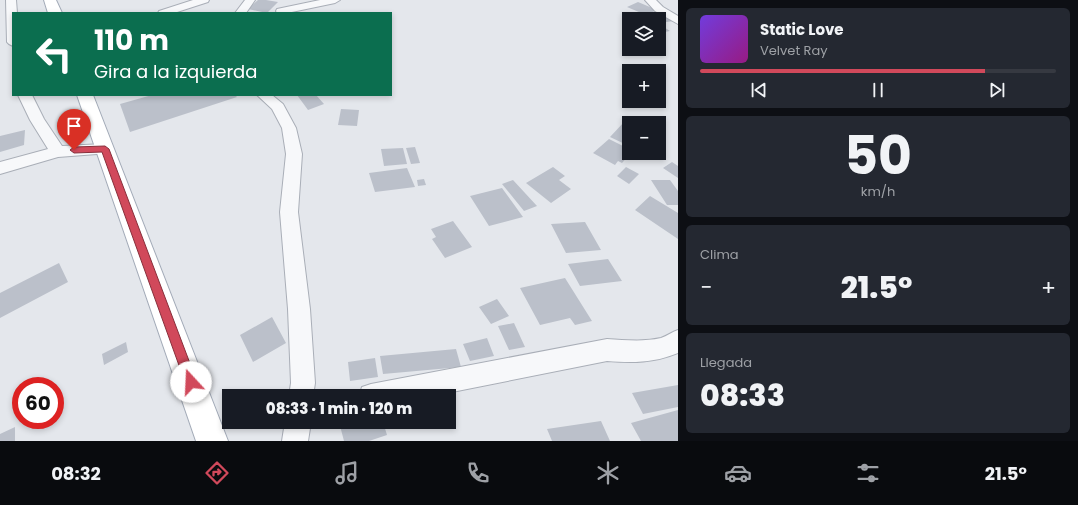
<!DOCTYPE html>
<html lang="es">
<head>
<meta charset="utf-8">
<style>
	body { margin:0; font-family:Poppins,sans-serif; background:#242831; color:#f1f3f6; height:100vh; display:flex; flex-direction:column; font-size:15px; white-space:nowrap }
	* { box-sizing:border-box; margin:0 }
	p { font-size:13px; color:#9ea1a6 }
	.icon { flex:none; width:22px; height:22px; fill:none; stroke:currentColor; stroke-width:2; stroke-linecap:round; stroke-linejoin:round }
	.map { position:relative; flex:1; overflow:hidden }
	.details { display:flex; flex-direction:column; gap:8px; padding:8px; background:#0d0f14; width:400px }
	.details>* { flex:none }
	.top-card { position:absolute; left:12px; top:12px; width:380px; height:84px; border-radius:0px; box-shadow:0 2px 6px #0003; background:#0b6e4f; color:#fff; overflow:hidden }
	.controls { position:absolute; left:622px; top:12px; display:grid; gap:8px }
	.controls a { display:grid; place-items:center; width:44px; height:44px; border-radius:0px; background:#171b24; box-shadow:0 2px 6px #0003; font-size:20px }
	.speed { position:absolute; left:12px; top:377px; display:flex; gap:8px; font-size:20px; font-weight:700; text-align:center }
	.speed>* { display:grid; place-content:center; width:52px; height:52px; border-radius:50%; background:#171b24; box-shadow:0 2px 6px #0003; line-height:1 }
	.speed .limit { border:6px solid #d22; background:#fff; color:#111 }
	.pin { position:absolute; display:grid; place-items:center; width:34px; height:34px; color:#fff; margin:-41px -17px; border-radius:50% 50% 50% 0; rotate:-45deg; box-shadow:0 0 4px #0007 }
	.pin .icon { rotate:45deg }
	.me { position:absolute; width:44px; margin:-22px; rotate:340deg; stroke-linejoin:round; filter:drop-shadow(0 0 3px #0008) }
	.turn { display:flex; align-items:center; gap:14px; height:84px; padding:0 16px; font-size:18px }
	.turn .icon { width:52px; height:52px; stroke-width:2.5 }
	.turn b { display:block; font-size:28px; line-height:34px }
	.big { font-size:30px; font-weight:800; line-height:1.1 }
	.details .tile { flex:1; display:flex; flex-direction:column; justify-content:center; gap:6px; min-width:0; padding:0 14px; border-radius:6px; background:#242831 }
	.details .dial { align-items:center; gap:0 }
	.dial b { font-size:52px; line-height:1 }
	.song { display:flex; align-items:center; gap:12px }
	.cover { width:48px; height:48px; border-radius:6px; background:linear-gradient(135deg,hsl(260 70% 55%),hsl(310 70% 35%)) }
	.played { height:4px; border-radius:2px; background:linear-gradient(90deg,#d1495b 80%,#363941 80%) }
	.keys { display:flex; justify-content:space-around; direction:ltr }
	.heat { display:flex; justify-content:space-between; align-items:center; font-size:22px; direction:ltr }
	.trip { position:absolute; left:222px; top:389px; width:234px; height:40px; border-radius:0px; background:#171b24; box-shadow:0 2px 6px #0003; font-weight:800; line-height:40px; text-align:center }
	.tab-bar { display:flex; height:64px; justify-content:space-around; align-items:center; background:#090b0e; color:#9ea1a6 }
	.tab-bar .icon { width:28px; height:28px }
	.tab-bar .selected { color:#d1495b }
	.tab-bar b { font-size:18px; color:#f1f3f6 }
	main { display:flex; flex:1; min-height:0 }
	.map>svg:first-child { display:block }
	.building { fill:#bbc0ca }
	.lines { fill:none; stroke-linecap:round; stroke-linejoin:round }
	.street-casing { stroke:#a9aeb7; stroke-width:2 }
	.primary-casing { stroke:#a3abb8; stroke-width:2 }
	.street { fill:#f7f8fa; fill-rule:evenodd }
	.primary { fill:#fff; fill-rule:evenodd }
	.route { fill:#d1495b; stroke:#882f3b }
</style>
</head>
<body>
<main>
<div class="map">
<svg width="678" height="441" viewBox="0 0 678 441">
	<rect width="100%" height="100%" fill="#e4e7ec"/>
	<path class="building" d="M258,0h8l12,2 -11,11 -19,-4z
		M638,2l19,8 -11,5 -19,-8z
		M666,16l8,5 -15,2v-4l-8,-2z
		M659,24l11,7 -11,2z
		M152,95h83l2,2 -107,35 -10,-28z
		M297,95h19l8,9 -16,6z
		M341,109l18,1 -2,16 -19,-1z
		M624,122l5,2v22l-19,-9z
		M25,130l-1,15 -24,7v-16z
		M609,139l20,10v4h2l-9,10 -4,-2 -3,4 -22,-12z
		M415,147l5,16 -9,1 -5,-16z
		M403,148l4,16 -23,2 -3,-17z
		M672,162l6,4v12l-15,-10z
		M553,167l12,9 -6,4 12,9 -20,14 -25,-20z
		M626,167l13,7 -10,10 -12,-8z
		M407,168l8,19 -40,5 -6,-19z
		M424,179l2,6 -8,1 -1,-6z
		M513,180l24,26 -13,5 -22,-27z
		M651,180h19l8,11v14h-11z
		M502,188l21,29 -34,9 -19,-30z
		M650,196l28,17v26l-43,-29z
		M453,221l19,26 -27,11 -13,-19 4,-2 -5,-8z
		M585,222l16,28 -35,3 -15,-29z
		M608,259l14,22 -42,5 -12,-22z
		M59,263l9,19 -68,36v-25z
		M565,278l27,43 -17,4 -5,-7 -30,7 -20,-37z
		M497,299l12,17 -18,8 -12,-17z
		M272,317l14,26 -33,19 -13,-27z
		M514,323l11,24 -16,3 -11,-24z
		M487,338l7,18 -24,5 -7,-17z
		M126,342l2,10 -24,13 -2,-11z
		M456,349l5,18 -78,7 -3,-18z
		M375,358l3,19 -28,4 -2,-19z
		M678,385v22l-35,7 -11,-21z
		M678,410v31h-37l-10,-18z
		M601,421l9,20h-58l-5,-12z
		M339,422h44l4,13 -18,6h-25z
		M15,427v14h-15v-7z"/>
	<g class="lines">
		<g class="street-casing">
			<path id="street" d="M6,0h10l1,13h-4v33l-4,-2 -2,-2z
				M193,0h16l-1,2 -34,11h-16l1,-2z
				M245,0h10l-9,13h-11z
				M320,0h20l-5,3 -48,10h-10l-1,-2 1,-2z
				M645,0h11l7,7 15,9v8l-23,-13z
				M18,95h14l12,24 18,27 43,-2 5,1 3,4 -3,4 -52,4 -58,17v-12l48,-13 -18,-29z
				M257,95h15l11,9 13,24 6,26 -4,58 12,97 5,74 -2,13h-24l2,-13 -3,-74 -8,-97 6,-58 -4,-26 -10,-19z
				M678,330v23c-24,10 -45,10 -71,8l-175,35h-73l3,-9 9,-3 236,-45c18,1 36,3 54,-1 6,-2 11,-6 17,-8z
				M285,422h26l-3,19h-26z"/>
		</g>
		<g class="primary-casing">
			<path id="primary" d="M44,0h12l6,13h-14z
				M77,95h16l135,346h-32z"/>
		</g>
		<use href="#street" class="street"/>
		<use href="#primary" class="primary"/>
	</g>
	<path class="route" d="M105,146l4,3 88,233 -2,5 -4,1 -5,-1 -1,-5 -83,-230 -28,1 -4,-3 4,-3z"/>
</svg>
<div class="controls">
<a><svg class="icon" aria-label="layers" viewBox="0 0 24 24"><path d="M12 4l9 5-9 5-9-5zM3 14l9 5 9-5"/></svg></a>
<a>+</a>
<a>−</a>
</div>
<div class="speed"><div class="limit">60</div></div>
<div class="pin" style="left:74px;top:150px;background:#d93025"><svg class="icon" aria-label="arrive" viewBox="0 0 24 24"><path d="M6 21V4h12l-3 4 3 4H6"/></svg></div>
<svg class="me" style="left:191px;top:382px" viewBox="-20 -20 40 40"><circle r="19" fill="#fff"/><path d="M0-13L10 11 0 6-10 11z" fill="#d1495b"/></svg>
<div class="trip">08:33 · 1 min · 120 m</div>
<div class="top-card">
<div class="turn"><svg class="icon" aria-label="left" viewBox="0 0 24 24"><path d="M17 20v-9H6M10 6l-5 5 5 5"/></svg><div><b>110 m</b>Gira a la izquierda</div></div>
</div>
</div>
<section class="details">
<div class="tile">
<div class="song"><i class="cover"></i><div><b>Static Love</b><p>Velvet Ray</p></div></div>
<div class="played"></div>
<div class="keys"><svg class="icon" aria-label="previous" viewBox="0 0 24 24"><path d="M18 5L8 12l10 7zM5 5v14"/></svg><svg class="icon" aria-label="pause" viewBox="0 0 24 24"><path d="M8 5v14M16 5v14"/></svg><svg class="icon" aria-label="next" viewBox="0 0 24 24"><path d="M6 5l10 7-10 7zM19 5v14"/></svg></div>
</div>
<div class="tile dial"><b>50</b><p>km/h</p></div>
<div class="tile"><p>Clima</p>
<div class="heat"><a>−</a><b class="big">21.5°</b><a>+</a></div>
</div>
<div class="tile"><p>Llegada</p><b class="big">08:33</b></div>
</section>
</main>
<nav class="tab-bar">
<b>08:32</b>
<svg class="icon selected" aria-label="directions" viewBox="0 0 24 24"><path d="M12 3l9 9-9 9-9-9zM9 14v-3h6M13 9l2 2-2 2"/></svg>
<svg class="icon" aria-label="music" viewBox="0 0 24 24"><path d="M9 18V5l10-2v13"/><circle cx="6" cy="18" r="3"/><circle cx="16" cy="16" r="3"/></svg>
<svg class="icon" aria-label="phone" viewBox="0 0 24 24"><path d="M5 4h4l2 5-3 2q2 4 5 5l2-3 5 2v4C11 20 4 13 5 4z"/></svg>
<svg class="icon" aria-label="climate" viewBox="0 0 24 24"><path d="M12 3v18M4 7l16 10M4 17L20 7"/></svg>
<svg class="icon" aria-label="car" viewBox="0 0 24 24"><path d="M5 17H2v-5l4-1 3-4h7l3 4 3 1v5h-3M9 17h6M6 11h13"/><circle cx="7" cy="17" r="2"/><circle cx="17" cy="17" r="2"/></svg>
<svg class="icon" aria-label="filters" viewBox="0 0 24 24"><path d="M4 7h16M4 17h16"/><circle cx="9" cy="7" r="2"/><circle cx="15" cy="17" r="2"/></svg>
<b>21.5°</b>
</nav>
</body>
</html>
